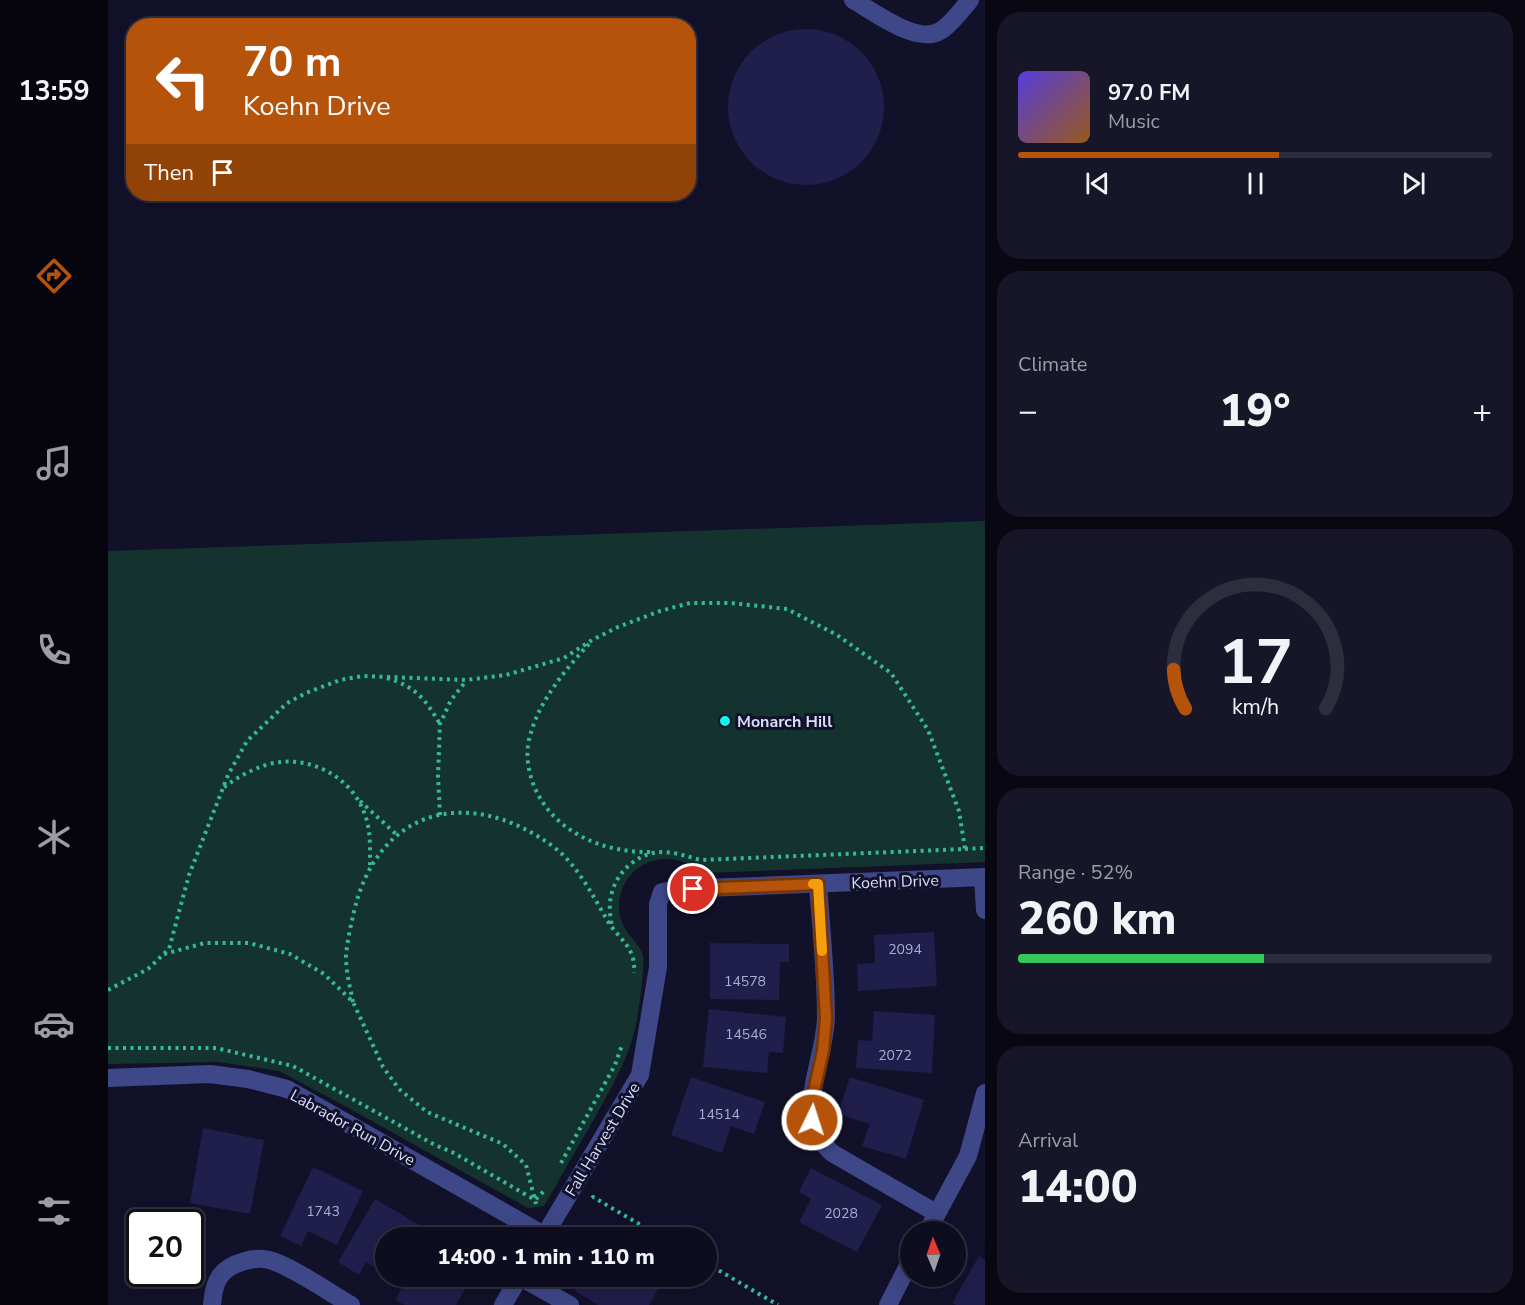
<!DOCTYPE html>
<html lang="en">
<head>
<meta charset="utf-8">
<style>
	body { margin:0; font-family:"Nunito Sans",sans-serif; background:#171629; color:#f1f3f6; height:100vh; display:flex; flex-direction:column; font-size:22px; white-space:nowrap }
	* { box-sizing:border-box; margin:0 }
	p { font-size:20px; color:#9b9ca5 }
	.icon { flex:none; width:33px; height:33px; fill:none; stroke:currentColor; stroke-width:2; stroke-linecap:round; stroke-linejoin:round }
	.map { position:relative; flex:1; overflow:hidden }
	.panel { display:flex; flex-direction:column; gap:12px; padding:12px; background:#080712; width:540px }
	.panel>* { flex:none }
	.hud { position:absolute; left:18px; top:18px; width:570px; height:183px; border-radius:24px; box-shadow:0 6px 24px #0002,0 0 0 2px #2e2d3e; background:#b45309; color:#fff; overflow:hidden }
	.needle { width:39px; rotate:358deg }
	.controls { position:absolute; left:792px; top:1221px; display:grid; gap:12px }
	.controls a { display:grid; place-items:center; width:66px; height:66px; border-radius:50%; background:#0e0d20; box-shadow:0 6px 24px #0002,0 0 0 2px #2e2d3e; font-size:30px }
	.speed { position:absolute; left:18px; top:1209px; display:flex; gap:12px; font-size:30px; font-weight:700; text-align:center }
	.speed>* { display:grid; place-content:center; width:78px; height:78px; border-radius:50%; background:#0e0d20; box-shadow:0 6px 24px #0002,0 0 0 2px #2e2d3e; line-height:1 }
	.speed .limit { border:3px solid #111; border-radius:9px; background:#fff; color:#111 }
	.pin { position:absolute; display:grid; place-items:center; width:51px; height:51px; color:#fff; margin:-26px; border:3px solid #fff; border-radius:50%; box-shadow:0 2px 6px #0007 }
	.me { position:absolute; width:66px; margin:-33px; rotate:4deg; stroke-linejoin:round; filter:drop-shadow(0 0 4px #0008) }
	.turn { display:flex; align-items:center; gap:21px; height:126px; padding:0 18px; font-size:27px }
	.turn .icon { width:78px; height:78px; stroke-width:2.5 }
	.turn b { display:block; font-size:42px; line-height:51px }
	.then { display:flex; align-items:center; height:57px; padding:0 18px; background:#0003; gap:12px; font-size:22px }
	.big { font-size:45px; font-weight:800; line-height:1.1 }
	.panel .widget { flex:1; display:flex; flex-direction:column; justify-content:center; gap:9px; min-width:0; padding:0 21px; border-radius:24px; background:#171629 }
	.panel .dial { align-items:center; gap:0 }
	.dial svg { height:156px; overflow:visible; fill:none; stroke:#2e2d3e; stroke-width:7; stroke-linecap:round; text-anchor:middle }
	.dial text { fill:#f1f3f6; stroke:none }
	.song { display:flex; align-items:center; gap:18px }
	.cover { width:72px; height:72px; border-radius:9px; background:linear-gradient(135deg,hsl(250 70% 55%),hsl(30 70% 35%)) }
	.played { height:6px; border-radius:3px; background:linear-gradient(90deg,#b45309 55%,#2e2d3e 55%) }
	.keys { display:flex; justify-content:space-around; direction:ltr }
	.heat { display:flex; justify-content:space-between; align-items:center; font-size:33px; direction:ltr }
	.charge { height:9px; border-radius:4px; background:linear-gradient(90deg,#34c759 52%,#2e2d3e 0) }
	.trip { position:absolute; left:267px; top:1227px; width:342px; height:60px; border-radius:30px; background:#0e0d20; box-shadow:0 6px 24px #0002,0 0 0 2px #2e2d3e; font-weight:800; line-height:60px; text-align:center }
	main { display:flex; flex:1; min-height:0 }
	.tab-bar { display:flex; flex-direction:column; width:108px; justify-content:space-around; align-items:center; background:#06050d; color:#9b9ca5 }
	.tab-bar .icon { width:42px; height:42px }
	.tab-bar .selected { color:#b45309 }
	.tab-bar b { font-size:27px; color:#f1f3f6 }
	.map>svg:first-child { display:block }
	.green { fill:#15332e }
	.building { fill:#201e4a }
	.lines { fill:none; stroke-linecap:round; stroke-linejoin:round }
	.path { stroke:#34b99c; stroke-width:4; stroke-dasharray:3 4.5; stroke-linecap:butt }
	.minor { stroke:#3e4787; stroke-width:18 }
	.route-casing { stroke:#753606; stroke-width:15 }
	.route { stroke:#b45309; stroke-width:10 }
	.slow { stroke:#f59e0b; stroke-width:10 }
	.poi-dot { fill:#0df8ea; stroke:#12112a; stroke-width:2 }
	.labels { text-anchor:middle; stroke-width:6; stroke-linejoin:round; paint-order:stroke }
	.number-label { font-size:14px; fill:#acadd1 }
	.poi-label { font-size:16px; font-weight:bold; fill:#dbddfe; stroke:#12112a; text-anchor:start }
	.street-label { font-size:16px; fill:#dbddfe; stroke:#12112a }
</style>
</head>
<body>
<main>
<nav class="tab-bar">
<b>13:59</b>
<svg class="icon selected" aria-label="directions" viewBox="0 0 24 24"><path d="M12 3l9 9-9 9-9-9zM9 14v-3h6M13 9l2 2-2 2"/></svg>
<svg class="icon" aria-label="music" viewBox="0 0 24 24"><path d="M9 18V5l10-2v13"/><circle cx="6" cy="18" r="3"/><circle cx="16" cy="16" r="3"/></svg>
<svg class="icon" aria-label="phone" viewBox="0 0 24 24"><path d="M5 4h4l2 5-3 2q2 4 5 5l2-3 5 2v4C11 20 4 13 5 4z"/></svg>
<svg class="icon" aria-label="climate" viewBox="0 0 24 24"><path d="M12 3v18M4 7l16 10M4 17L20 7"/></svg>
<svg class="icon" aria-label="car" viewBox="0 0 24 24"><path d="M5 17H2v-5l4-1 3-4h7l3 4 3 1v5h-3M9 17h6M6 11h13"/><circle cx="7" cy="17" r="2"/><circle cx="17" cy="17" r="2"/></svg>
<svg class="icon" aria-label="filters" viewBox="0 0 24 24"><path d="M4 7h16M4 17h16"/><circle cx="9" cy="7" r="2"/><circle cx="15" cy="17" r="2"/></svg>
</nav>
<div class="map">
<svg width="877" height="1305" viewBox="0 0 877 1305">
	<rect width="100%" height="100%" fill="#12112a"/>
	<path class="green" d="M877,521v341l-280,11c-7,-2 -13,-6 -20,-10 -19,-9 -45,-2 -57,15 -12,17 -12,39 0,55 5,7 13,14 15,23 2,7 -4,54 -6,64 -7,36 -25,67 -43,99 -17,29 -33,58 -50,87l-16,2 -185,-103 -64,-34 -61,-9 -110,2v-513z"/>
	<path class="building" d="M620 107a78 78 0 1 1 156 0a78 78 0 1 1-156 0Z
		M826,932l3,54 -79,5 -1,-27 18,-1 -1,-28z
		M602,943l79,1v18h-9l-1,38 -69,-1z
		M601,1009l77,8 -3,36 -14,-1 -2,21 -64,-6z
		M766,1011l61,4 -3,58 -76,-5 2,-28 14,1z
		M583,1077l74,25 -11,32 -23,-8 -9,27 -51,-18z
		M742,1077l74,23 -18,59 -44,-13 8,-22 -32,-10z
		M95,1128l61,12 -14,74 -60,-11z
		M205,1167l50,24 -26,54 -29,-14 -7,15 -21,-10z
		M703,1168l71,37 -25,47 -58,-30 12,-23 -12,-7z
		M267,1199l48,28 -6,11h-31v26l-6,6 -14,-8 -7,13 -21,-13z
		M871,1256l6,4v45h-29l-4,-2z
		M300,1276h64l-16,29h-51l-10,-5z
		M477,1276h70l8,5 -14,24h-51l-23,-14z"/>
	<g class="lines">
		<path class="path" d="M481,644c-24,26 -50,57 -59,92 -5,16 -2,35 4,50 19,46 69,67 117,66
			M279,678c29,9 38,21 53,46
			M116,787c14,-10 28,-18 45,-23 39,-10 83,12 96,51 6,16 5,33 5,50
			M252,801l37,34
			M332,815l-2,-39 2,-52 11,-24 15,-19
			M857,849l20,-1
			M56,954l41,-11h44l41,11 34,20 29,28 30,65 16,22 28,23 76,32 23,21 10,39
			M0,990l40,-21 21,-20 20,-74 39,-100 19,-34 40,-38 19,-10 34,-13 23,-4 103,4 40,-5 58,-17 28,-18 26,-13 42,-16 30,-8h41l56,6 50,26 54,38 37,57 31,81 6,38 -264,11c-13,-3 -25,-8 -38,-8 -28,0 -51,24 -53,51 -1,8 1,17 2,24
			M245,1002c-3,-15 -7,-30 -7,-46 1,-13 4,-27 7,-40 23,-109 117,-132 202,-68 22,17 37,46 51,70 12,22 30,27 28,55
			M0,1048h108l77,18 142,79 17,7 83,48 10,-10
			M453,1163l54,-98 7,-20
			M484,1198l1,-1 70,41
			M598,1263l72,42"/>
		<path class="minor" d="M745,0c21,12 64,45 87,31 10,-5 23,-23 30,-31
			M875,877l2,33
			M710,884c3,44 8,89 8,134 -1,32 -18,70 -14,100 2,14 10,25 20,35l104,60
			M0,1078l102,-4 38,5 39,10 257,146
			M819,1232l41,-76 17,-63
			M435,1238l97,-163 18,-108v-63l4,-12 16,-3 307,-12
			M412,1277l50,28
			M104,1305c2,-25 8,-37 33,-44 7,-2 17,-3 24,-1 21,5 61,33 82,45
			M395,1305l17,-29
			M780,1305l22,-43"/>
	</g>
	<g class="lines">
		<g class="route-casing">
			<path id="route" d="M585,889l125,-5 8,134 -3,33 -12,53 1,16"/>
		</g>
		<use href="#route" class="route"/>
		<path class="slow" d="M705,884h5l4,67"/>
	</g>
	<circle class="poi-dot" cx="617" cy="721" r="6"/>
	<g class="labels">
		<g class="number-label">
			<text x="797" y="954">2094</text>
			<text x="637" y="986">14578</text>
			<text x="638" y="1039">14546</text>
			<text x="787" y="1060">2072</text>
			<text x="611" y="1119">14514</text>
			<text x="215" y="1216">1743</text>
			<text x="733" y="1218">2028</text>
		</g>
		<g class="poi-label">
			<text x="629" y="727">Monarch Hill</text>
		</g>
		<g class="street-label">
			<text transform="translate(787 881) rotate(-2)" y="6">Koehn Drive</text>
			<text transform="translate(245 1127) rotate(29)" y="6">Labrador Run Drive</text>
			<text transform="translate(494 1139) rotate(-59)" y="6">Fall Harvest Drive</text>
		</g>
	</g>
</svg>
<div class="controls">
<a><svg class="needle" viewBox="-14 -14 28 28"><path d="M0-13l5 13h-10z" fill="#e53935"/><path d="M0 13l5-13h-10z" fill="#9b9ca5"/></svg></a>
</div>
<div class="speed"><div class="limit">20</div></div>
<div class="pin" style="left:585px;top:889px;background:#d93025"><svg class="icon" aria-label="arrive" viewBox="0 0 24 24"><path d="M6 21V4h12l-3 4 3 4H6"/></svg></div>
<svg class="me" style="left:704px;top:1120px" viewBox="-20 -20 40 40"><circle r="17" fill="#b45309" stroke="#fff" stroke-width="3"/><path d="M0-11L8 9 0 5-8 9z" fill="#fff"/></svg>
<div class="trip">14:00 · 1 min · 110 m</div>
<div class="hud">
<div class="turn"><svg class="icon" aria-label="left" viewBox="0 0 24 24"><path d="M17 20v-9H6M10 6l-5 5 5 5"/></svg><div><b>70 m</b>Koehn Drive</div></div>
<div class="then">Then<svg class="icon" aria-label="arrive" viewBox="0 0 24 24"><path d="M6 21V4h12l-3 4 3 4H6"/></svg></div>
</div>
</div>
<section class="panel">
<div class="widget">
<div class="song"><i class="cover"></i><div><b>97.0 FM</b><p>Music</p></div></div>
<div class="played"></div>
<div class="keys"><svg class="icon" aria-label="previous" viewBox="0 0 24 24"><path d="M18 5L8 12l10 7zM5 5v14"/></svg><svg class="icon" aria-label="pause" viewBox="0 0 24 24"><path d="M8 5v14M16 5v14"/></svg><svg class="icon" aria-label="next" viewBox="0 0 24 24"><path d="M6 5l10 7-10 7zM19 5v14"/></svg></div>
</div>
<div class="widget"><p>Climate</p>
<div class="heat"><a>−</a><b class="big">19°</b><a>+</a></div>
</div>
<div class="widget dial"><svg viewBox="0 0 100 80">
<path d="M14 69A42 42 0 1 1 86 69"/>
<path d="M14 69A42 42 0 0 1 8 49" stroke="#b45309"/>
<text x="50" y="56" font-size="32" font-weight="700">17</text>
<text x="50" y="72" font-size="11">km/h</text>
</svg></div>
<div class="widget"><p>Range · 52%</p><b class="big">260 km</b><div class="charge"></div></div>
<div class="widget"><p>Arrival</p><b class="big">14:00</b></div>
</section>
</main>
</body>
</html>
